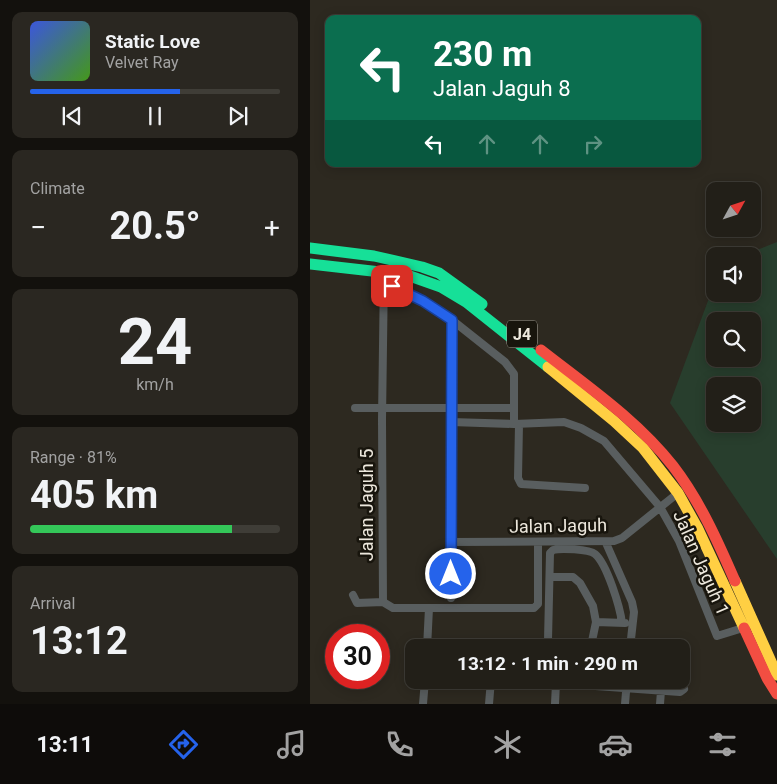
<!DOCTYPE html>
<html lang="en">
<head>
<meta charset="utf-8">
<style>
	body { margin:0; font-family:Roboto,sans-serif; background:#2a2721; color:#f1f3f6; height:100vh; display:flex; flex-direction:column; font-size:19px; white-space:nowrap }
	* { box-sizing:border-box; margin:0 }
	p { font-size:16px; color:#a2a2a2 }
	.icon { flex:none; width:28px; height:28px; fill:none; stroke:currentColor; stroke-width:2; stroke-linecap:round; stroke-linejoin:round }
	.map { position:relative; flex:1; overflow:hidden }
	.details { display:flex; flex-direction:column; gap:12px; padding:12px; background:#13110d; width:310px }
	.details>* { flex:none }
	.banner { position:absolute; left:15px; top:15px; width:376px; height:152px; border-radius:10px; box-shadow:0 2px 12px #0003,0 0 0 1px #3f3d37; background:#0b6e4f; color:#fff; overflow:hidden }
	.needle { width:32px; rotate:50deg }
	.fabs { position:absolute; left:396px; top:182px; display:grid; gap:10px }
	.fabs a { display:grid; place-items:center; width:55px; height:55px; border-radius:10px; background:#221f18; box-shadow:0 2px 12px #0003,0 0 0 1px #3f3d37; font-size:25px }
	.speed { position:absolute; left:15px; top:624px; display:flex; gap:10px; font-size:25px; font-weight:700; text-align:center }
	.speed>* { display:grid; place-content:center; width:65px; height:65px; border-radius:50%; background:#221f18; box-shadow:0 2px 12px #0003,0 0 0 1px #3f3d37; line-height:1 }
	.speed .limit { border:8px solid #d22; background:#fff; color:#111 }
	.pin { position:absolute; display:grid; place-items:center; width:42px; height:42px; color:#fff; margin:-21px; border-radius:10px; box-shadow:0 2px 8px #0006 }
	.me { position:absolute; width:55px; margin:-28px; rotate:0deg; stroke-linejoin:round; filter:drop-shadow(0 0 4px #0008) }
	.turn { display:flex; align-items:center; gap:18px; height:105px; padding:0 25px; font-size:22px }
	.turn .icon { width:65px; height:65px; stroke-width:2.5 }
	.turn b { display:block; font-size:35px; line-height:42px }
	.lanes { display:flex; align-items:center; height:48px; padding:0 25px; background:#0003; justify-content:center; gap:25px; direction:ltr }
	.lanes .off { opacity:.35 }
	.big { font-size:38px; font-weight:700; line-height:1.1 }
	.details .tile { flex:1; display:flex; flex-direction:column; justify-content:center; gap:8px; min-width:0; padding:0 18px; border-radius:10px; background:#2a2721 }
	.details .dial { align-items:center; gap:0 }
	.dial b { font-size:65px; line-height:1 }
	.song { display:flex; align-items:center; gap:15px }
	.cover { width:60px; height:60px; border-radius:8px; background:linear-gradient(135deg,hsl(230 70% 55%),hsl(100 70% 35%)) }
	.played { height:5px; border-radius:2px; background:linear-gradient(90deg,#2563eb 60%,#3f3d37 60%) }
	.keys { display:flex; justify-content:space-around; direction:ltr }
	.heat { display:flex; justify-content:space-between; align-items:center; font-size:28px; direction:ltr }
	.charge { height:8px; border-radius:4px; background:linear-gradient(90deg,#34c759 81%,#3f3d37 0) }
	.trip { position:absolute; left:95px; top:639px; width:285px; height:50px; border-radius:10px; background:#221f18; box-shadow:0 2px 12px #0003,0 0 0 1px #3f3d37; font-weight:700; line-height:50px; text-align:center }
	.dock { display:flex; height:80px; justify-content:space-around; align-items:center; background:#0e0c0a; color:#a2a2a2 }
	.dock .icon { width:35px; height:35px }
	.dock .selected { color:#2563eb }
	.dock b { font-size:22px; color:#f1f3f6 }
	main { display:flex; flex:1; min-height:0 }
	.map>svg:first-child { display:block }
	.green { fill:#283e2d; fill-rule:evenodd }
	.lines { fill:none; stroke-linecap:round; stroke-linejoin:round }
	.street { stroke:#595e5f; stroke-width:8 }
	.fast { stroke:#16e098; stroke-width:11 }
	.slow { stroke:#ffcf43; stroke-width:11 }
	.jam { stroke:#f24e42; stroke-width:11 }
	.route-casing { stroke:#184099; stroke-width:12 }
	.route { stroke:#2563eb; stroke-width:9 }
	.labels { text-anchor:middle; stroke-width:5; stroke-linejoin:round; paint-order:stroke }
	.shield { fill:#18150d; stroke:#ada99f; stroke-width:1 }
	.shield-label { font-size:16px; font-weight:bold; fill:#ede8dd }
	.street-label { font-size:18px; fill:#ede8dd; stroke:#18150d }
</style>
</head>
<body>
<main>
<section class="details">
<div class="tile">
<div class="song"><i class="cover"></i><div><b>Static Love</b><p>Velvet Ray</p></div></div>
<div class="played"></div>
<div class="keys"><svg class="icon" aria-label="previous" viewBox="0 0 24 24"><path d="M18 5L8 12l10 7zM5 5v14"/></svg><svg class="icon" aria-label="pause" viewBox="0 0 24 24"><path d="M8 5v14M16 5v14"/></svg><svg class="icon" aria-label="next" viewBox="0 0 24 24"><path d="M6 5l10 7-10 7zM19 5v14"/></svg></div>
</div>
<div class="tile"><p>Climate</p>
<div class="heat"><a>−</a><b class="big">20.5°</b><a>+</a></div>
</div>
<div class="tile dial"><b>24</b><p>km/h</p></div>
<div class="tile"><p>Range · 81%</p><b class="big">405 km</b><div class="charge"></div></div>
<div class="tile"><p>Arrival</p><b class="big">13:12</b></div>
</section>
<div class="map">
<svg width="467" height="704" viewBox="0 0 467 704">
	<rect width="100%" height="100%" fill="#2d2920"/>
	<path class="green" d="M467,242v317l-107,-156 45,-121v12h37v-38h-10zM405,321h37v38h-37zM405,386h37v38h-37z"/>
	<g class="lines">
		<path class="street" d="M74,284l39,17 29,19 53,42 9,12v50
			M45,408h159
			M141,422l63,2 50,-2 17,6 23,13 56,66 19,34 38,95 26,-8
			M209,424l-1,54 3,6 64,4
			M141,542l163,-1 8,-3 56,-45
			M296,543l26,59 2,10 -4,36
			M240,577h23l7,6 13,23 3,16 -5,24
			M43,595l4,8 26,-1
			M141,598l1,-278
			M73,602l-1,-183 2,-147
			M73,602l10,6h141l4,-4v-62
			M286,622l29,1
			M281,643h-39l-4,-3 2,-87 3,-3c7,-2 36,-1 42,4 12,10 25,53 27,69
			M117,648l2,-40
			M201,680l169,12 4,-3
			M113,704l2,-24
			M179,704l2,-24
			M245,704l1,-21
			M315,704l2,-24
			M350,704l1,-13"/>
		<path class="fast" d="M0,248l64,8 48,11 17,6 43,31
			M0,264l97,11 34,12 25,15 82,65"/>
		<path class="slow" d="M238,367l66,54 29,27 35,45 20,36 46,99
			M425,581l42,94"/>
		<path class="jam" d="M231,350c46,36 96,70 132,116 27,35 45,76 62,115
			M434,628l23,50 10,16"/>
	</g>
	<g class="lines">
		<g class="route-casing">
			<path id="route" d="M82,286l31,15 29,19 -1,254"/>
		</g>
		<use href="#route" class="route"/>
	</g>
	<g class="labels">
		<rect class="shield" x="197" y="320.5" width="30" height="27" rx="4"/>
		<g class="shield-label">
			<text x="212" y="340">J4</text>
		</g>
		<g class="street-label">
			<text transform="translate(57 505) rotate(-90)" y="6">Jalan Jaguh 5</text>
			<text transform="translate(248 526) rotate(-1)" y="6">Jalan Jaguh</text>
			<text transform="translate(391 563) rotate(66)" y="6">Jalan Jaguh 1</text>
		</g>
	</g>
</svg>
<div class="fabs">
<a><svg class="needle" viewBox="-14 -14 28 28"><path d="M0-13l5 13h-10z" fill="#e53935"/><path d="M0 13l5-13h-10z" fill="#a2a2a2"/></svg></a>
<a><svg class="icon" aria-label="sound" viewBox="0 0 24 24"><path d="M4 9h4l5-4v14l-5-4H4zM17 9q2 3 0 6"/></svg></a>
<a><svg class="icon" aria-label="search" viewBox="0 0 24 24"><circle cx="10" cy="10" r="6"/><path d="M15 15l6 6"/></svg></a>
<a><svg class="icon" aria-label="layers" viewBox="0 0 24 24"><path d="M12 4l9 5-9 5-9-5zM3 14l9 5 9-5"/></svg></a>
</div>
<div class="speed"><div class="limit">30</div></div>
<div class="pin" style="left:82px;top:286px;background:#d93025"><svg class="icon" aria-label="arrive" viewBox="0 0 24 24"><path d="M6 21V4h12l-3 4 3 4H6"/></svg></div>
<svg class="me" style="left:141px;top:574px" viewBox="-20 -20 40 40"><circle r="17" fill="#2563eb" stroke="#fff" stroke-width="3"/><path d="M0-11L8 9 0 5-8 9z" fill="#fff"/></svg>
<div class="trip">13:12 · 1 min · 290 m</div>
<div class="banner">
<div class="turn"><svg class="icon" aria-label="left" viewBox="0 0 24 24"><path d="M17 20v-9H6M10 6l-5 5 5 5"/></svg><div><b>230 m</b>Jalan Jaguh 8</div></div>
<div class="lanes"><svg class="icon" aria-label="left" viewBox="0 0 24 24"><path d="M17 20v-9H6M10 6l-5 5 5 5"/></svg><svg class="icon off" aria-label="ahead" viewBox="0 0 24 24"><path d="M12 20V5M6 11l6-6 6 6"/></svg><svg class="icon off" aria-label="ahead" viewBox="0 0 24 24"><path d="M12 20V5M6 11l6-6 6 6"/></svg><svg class="icon off" aria-label="right" viewBox="0 0 24 24"><path d="M7 20v-9h11M14 6l5 5-5 5"/></svg></div>
</div>
</div>
</main>
<nav class="dock">
<b>13:11</b>
<svg class="icon selected" aria-label="directions" viewBox="0 0 24 24"><path d="M12 3l9 9-9 9-9-9zM9 14v-3h6M13 9l2 2-2 2"/></svg>
<svg class="icon" aria-label="music" viewBox="0 0 24 24"><path d="M9 18V5l10-2v13"/><circle cx="6" cy="18" r="3"/><circle cx="16" cy="16" r="3"/></svg>
<svg class="icon" aria-label="phone" viewBox="0 0 24 24"><path d="M5 4h4l2 5-3 2q2 4 5 5l2-3 5 2v4C11 20 4 13 5 4z"/></svg>
<svg class="icon" aria-label="climate" viewBox="0 0 24 24"><path d="M12 3v18M4 7l16 10M4 17L20 7"/></svg>
<svg class="icon" aria-label="car" viewBox="0 0 24 24"><path d="M5 17H2v-5l4-1 3-4h7l3 4 3 1v5h-3M9 17h6M6 11h13"/><circle cx="7" cy="17" r="2"/><circle cx="17" cy="17" r="2"/></svg>
<svg class="icon" aria-label="filters" viewBox="0 0 24 24"><path d="M4 7h16M4 17h16"/><circle cx="9" cy="7" r="2"/><circle cx="15" cy="17" r="2"/></svg>
</nav>
</body>
</html>
